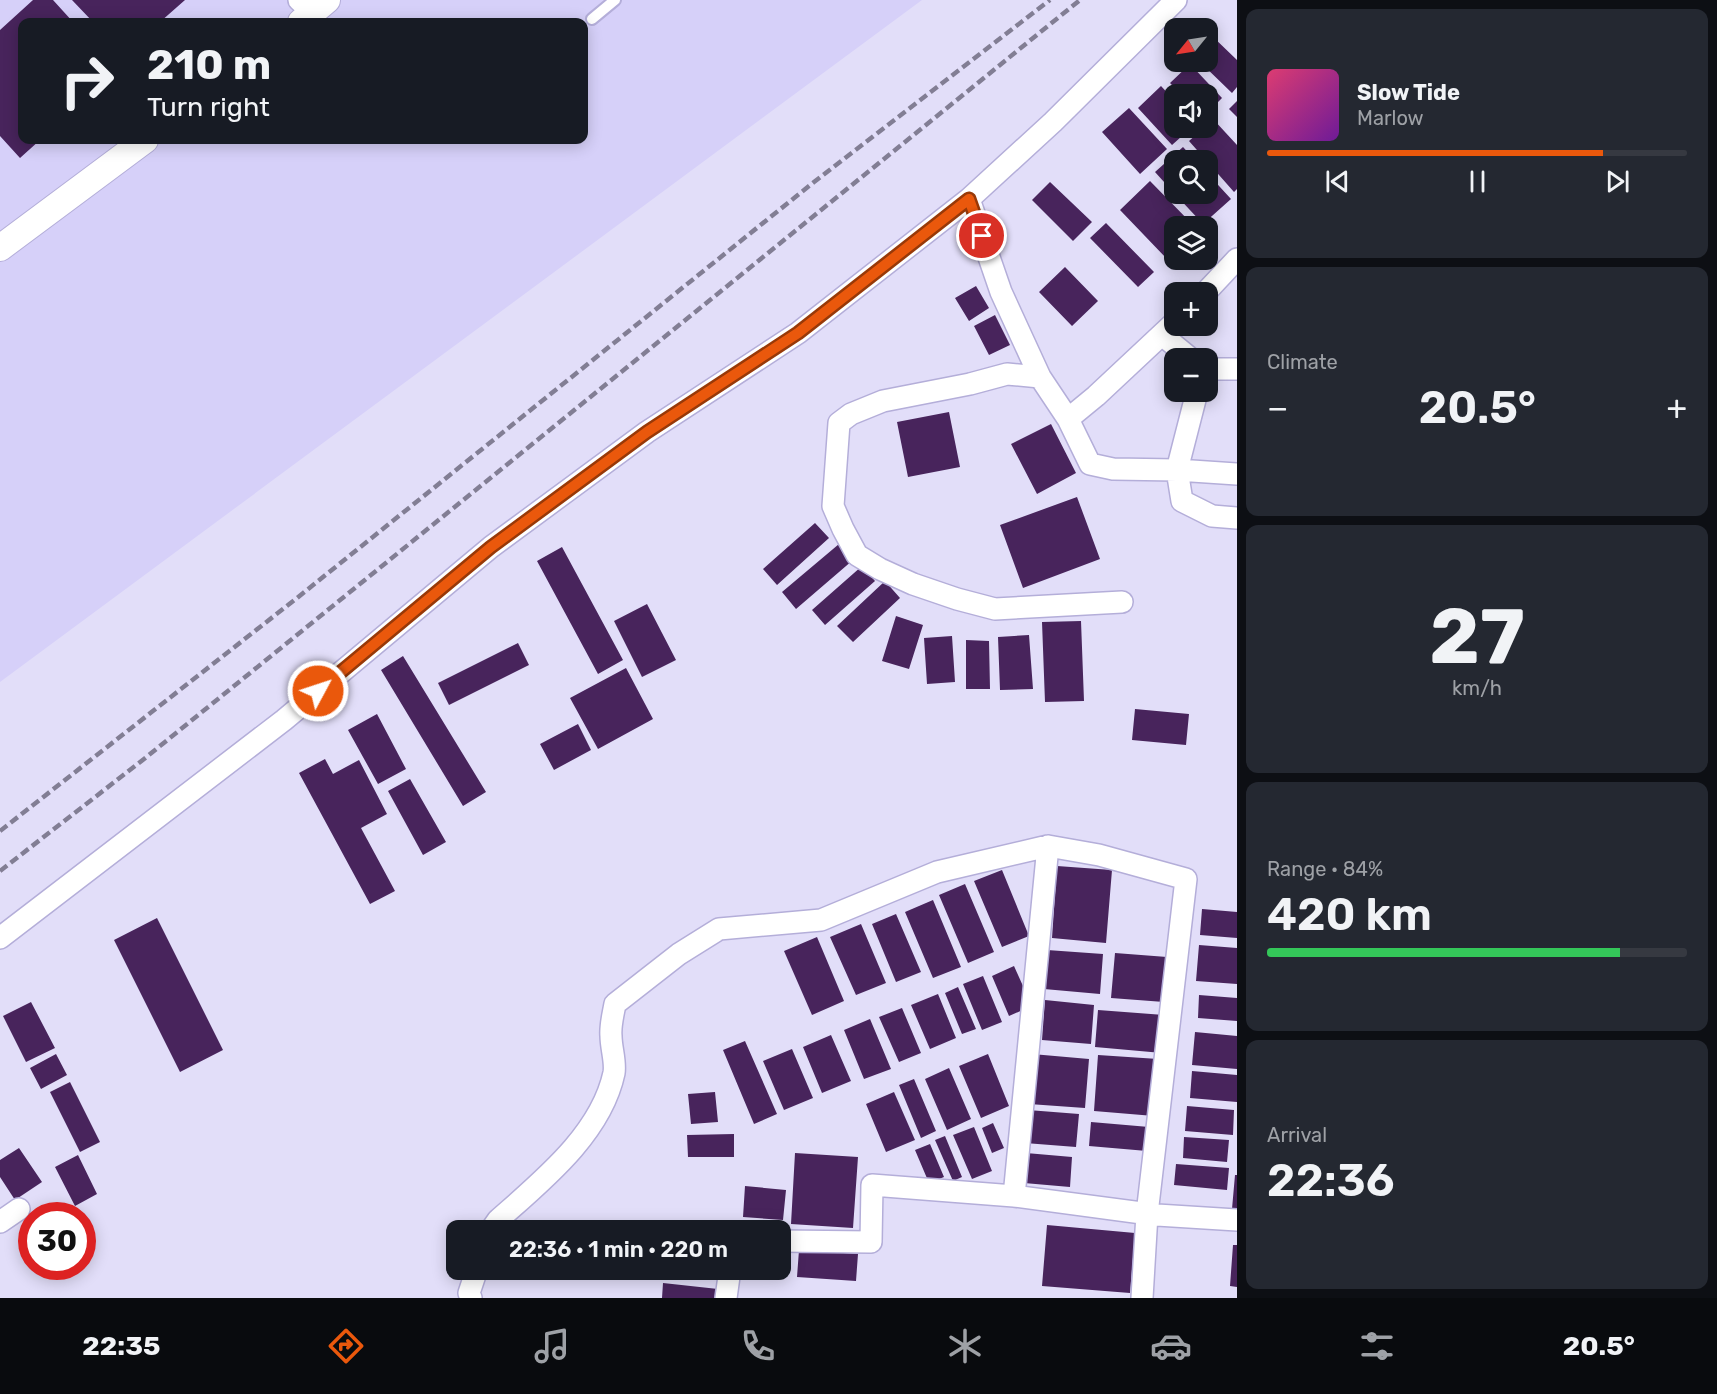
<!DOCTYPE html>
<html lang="en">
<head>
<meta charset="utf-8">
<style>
	body { margin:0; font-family:Rubik,sans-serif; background:#242831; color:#f1f3f6; height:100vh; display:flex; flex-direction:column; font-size:22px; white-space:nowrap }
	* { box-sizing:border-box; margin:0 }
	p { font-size:20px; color:#9ea1a6 }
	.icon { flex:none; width:33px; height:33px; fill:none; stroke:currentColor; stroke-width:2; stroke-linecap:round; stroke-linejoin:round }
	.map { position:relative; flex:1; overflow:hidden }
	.panel { display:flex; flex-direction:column; gap:9px; padding:9px; background:#0d0f14; width:480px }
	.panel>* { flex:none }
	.banner { position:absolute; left:18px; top:18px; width:570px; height:126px; border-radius:12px; box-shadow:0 3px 15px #0003; background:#171b24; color:#f1f3f6; overflow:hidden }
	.needle { width:39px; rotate:240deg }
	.fabs { position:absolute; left:1164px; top:18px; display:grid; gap:12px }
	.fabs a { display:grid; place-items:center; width:54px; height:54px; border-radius:12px; background:#171b24; box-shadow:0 3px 15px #0003; font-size:30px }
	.speed { position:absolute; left:18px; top:1202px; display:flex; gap:12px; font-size:30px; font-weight:700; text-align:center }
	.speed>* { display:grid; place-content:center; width:78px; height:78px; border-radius:50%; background:#171b24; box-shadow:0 3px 15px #0003; line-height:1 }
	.speed .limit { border:9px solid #d22; background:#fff; color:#111 }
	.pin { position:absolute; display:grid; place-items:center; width:51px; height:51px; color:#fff; margin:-26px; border:3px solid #fff; border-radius:50%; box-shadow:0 2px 6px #0007 }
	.me { position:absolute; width:66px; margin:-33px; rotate:50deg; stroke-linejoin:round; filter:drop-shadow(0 0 4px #0008) }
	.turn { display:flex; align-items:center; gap:21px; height:126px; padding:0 30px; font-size:27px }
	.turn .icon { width:78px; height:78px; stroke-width:2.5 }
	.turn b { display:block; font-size:42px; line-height:51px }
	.big { font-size:45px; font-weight:600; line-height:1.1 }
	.panel .widget { flex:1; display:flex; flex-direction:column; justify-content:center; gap:9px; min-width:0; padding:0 21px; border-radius:12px; background:#242831 }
	.panel .dial { align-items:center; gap:0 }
	.dial b { font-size:78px; line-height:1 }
	.song { display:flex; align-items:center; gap:18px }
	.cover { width:72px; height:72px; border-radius:9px; background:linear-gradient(135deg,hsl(340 70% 55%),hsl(280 70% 35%)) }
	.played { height:6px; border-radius:3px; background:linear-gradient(90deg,#ea580c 80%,#363941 80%) }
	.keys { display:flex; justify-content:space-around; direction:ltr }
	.heat { display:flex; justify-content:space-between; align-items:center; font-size:33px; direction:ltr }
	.charge { height:9px; border-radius:4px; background:linear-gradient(90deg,#34c759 84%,#363941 0) }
	.trip { position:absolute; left:446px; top:1220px; width:345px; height:60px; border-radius:12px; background:#171b24; box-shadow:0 3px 15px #0003; font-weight:600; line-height:60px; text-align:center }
	.menu { display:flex; height:96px; justify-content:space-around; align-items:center; background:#090b0e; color:#9ea1a6 }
	.menu .icon { width:42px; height:42px }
	.menu .on { color:#ea580c }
	.menu b { font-size:27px; color:#f1f3f6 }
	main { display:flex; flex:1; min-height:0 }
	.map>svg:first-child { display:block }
	.built { fill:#d6d0f9; fill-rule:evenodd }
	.building { fill:#48245c }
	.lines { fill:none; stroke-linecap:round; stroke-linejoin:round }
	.service-casing { stroke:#b4aed9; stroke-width:14 }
	.minor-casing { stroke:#b4aed9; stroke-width:24 }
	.tertiary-casing { stroke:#b4aed9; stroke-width:28 }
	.service { stroke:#fff; stroke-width:10 }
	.minor { stroke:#fff; stroke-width:21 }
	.tertiary { stroke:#fff; stroke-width:26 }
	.rail { stroke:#827e94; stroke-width:4.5; stroke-dasharray:9 4.5; stroke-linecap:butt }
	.route-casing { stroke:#983908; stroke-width:15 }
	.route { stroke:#ea580c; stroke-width:10 }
</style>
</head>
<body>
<main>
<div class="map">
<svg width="1237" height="1298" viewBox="0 0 1237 1298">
	<rect width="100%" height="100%" fill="#e2def9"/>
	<path class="built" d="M0,0h922l-922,682zM22,22h562v118h-562z"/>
	<path class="building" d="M33,0h20l20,22h-51v118h18l-20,18 -20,-22v-106z
		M72,0h113l-25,22h-67z
		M1211,35l26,25v27l-5,6 -32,-31h8v-23z
		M1190,64l32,34 -14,14v-18h-27l-11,-11z
		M1161,86l13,14v28h17l-19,17 -34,-37z
		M1237,101v16l-8,-8z
		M1129,108l38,41 -27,25 -38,-42z
		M1213,119l24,26v44l-3,3 -45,-51 15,-13h4v-4z
		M1183,147l12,13h-21v33l-19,-21z
		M1208,174l23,25 -28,25 -28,-30h33z
		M1150,181l44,45h-20v26l-7,7 -47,-49z
		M1050,182l42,40 -19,19 -41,-41z
		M1106,223l48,49 -16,15 -48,-49z
		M1065,267l33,34 -26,25 -33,-34z
		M976,286l13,22 -20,13 -14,-23z
		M995,315l15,30 -21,10 -15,-29z
		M949,412l11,55 -52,10 -11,-55z
		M1051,424l25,49 -39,21 -26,-50z
		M1077,497l23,62 -77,29 -23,-63z
		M815,523l14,15 -52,47 -14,-16z
		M839,544l14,16 -57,49 -14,-17z
		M562,547l61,113 -25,14 -61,-113z
		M862,566l13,15 -50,44 -13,-15z
		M885,581l15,17 -47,44 -16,-16z
		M647,604l29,56 -34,17 -28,-56z
		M896,616l27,9 -14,44 -27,-8z
		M1081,621l3,80 -39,1 -3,-80z
		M1029,635l4,54 -33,1 -2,-53z
		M952,636l3,46 -28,2 -3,-46z
		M966,640l23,1 1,48h-24z
		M518,643l11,22 -80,40 -11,-22z
		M403,656l83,136 -23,14 -82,-136z
		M626,668l27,51 -55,30 -28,-51z
		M1135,709l54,5 -3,31 -54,-5z
		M377,714l29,55 -28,15 -30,-54z
		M578,724l13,26 -37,20 -14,-26z
		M325,759l8,15 26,-14 28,54 -26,14 34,63 -25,13 -71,-131z
		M410,779l36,63 -23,13 -35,-64z
		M1057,866l55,4 -6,73 -54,-5z
		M1002,870l27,66 -27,11 -28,-66z
		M965,884l29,68 -26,11 -29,-68z
		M933,900l28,67 -28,11 -28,-66z
		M1202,909l35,3v26l-37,-3z
		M896,914l25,58 -25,10 -24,-58z
		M157,918l66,132 -43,22 -66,-132z
		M861,924l25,59 -30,12 -26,-58z
		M817,937l27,64 -32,14 -28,-64z
		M1199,945l38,3v36l-41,-3z
		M1047,950l56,4 -3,40 -56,-5z
		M1115,953l52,4 -3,45 -53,-4z
		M1014,966l18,40 -23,10 -17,-40z
		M983,976l19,46 -20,8 -19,-46z
		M958,987l18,42 -14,5 -17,-41z
		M938,994l18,44 -26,11 -19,-44z
		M1199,995l38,3v23l-39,-3z
		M1045,1000l49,5 -3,39 -49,-4z
		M31,1002l24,46 -29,14 -23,-46z
		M902,1008l19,45 -22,9 -20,-45z
		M1098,1010l66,5 -2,38 -67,-6z
		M870,1019l21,50 -27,10 -20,-49z
		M1195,1032l42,4v33l-45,-4z
		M831,1035l20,46 -29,12 -19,-46z
		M745,1041l32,73 -23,10 -31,-74z
		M792,1049l21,49 -29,12 -21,-49z
		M56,1054l11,21 -26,14 -11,-21z
		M988,1054l21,52 -28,12 -22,-52z
		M1032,1054l57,5 -4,49 -56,-4z
		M1098,1055l60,4 -4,57 -60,-5z
		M949,1068l22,51 -24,11 -22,-51z
		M1192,1071l45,4v27l-47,-4z
		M914,1079l22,52 -15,7 -22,-53z
		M70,1082l30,60 -20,10 -30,-60z
		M715,1092l3,30 -27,2 -3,-30z
		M894,1092l21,48 -29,12 -20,-48z
		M1187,1106l47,4 -1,25 -48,-4z
		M1028,1110l51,4 -3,33 -51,-4z
		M1091,1122l58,5 -2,24 -58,-5z
		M993,1123l11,25 -12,5 -10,-25z
		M974,1127l18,44 -20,8 -19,-44z
		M734,1134v23h-46l-1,-22z
		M945,1136l17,41 -9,4 -18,-41z
		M1184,1137l45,3 -2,22 -44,-4z
		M930,1144l14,33 -15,6 -14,-33z
		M19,1148l23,34 -27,18 -15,-23v-17z
		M795,1153l63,4 -5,71 -62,-4z
		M1026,1153l46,4 -2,30 -46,-4z
		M78,1155l19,39 -22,12 -20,-39z
		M1176,1164l53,4 -2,22 -53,-5z
		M1235,1175h2v35l-5,-1z
		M745,1186l41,4 -3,30 -40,-3z
		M1047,1225l88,8 -5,60 -88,-7z
		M1233,1245h4v42l-7,-1z
		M799,1250l59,4 -2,27 -59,-4z
		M663,1283l55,6 -1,9h-55z"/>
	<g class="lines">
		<g class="service-casing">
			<path id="service" d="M592,19l23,-19"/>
		</g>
		<g class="minor-casing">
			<path id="minor" d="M299,0l14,13
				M1206,292l31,-33
				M1174,323l-78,73 -28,23 -28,-42 -39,-85 -32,-93 84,-77 123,-122
				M1162,335l28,23
				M1208,369h29
				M1040,377l-33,-3 -37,10 -87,17 -32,13 -12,9 -6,83 10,23 14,26 23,14 33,15 44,15 38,10 127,-7
				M1068,419l22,45 23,5 64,1 20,-78
				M1237,474l-60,-4 5,31 30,15 25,2
				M0,938l284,-218 207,-173 156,-115 151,-99 171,-134
				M1014,1196l34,-350 51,9 87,24 -39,335 -5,84
				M0,1222l19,-13
				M491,1230l7,-10c44,-39 103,-86 116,-147 2,-11 -3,-25 -3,-37 -1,-10 2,-21 4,-32l64,-50 40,-25 102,-9 116,-48 111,-26
				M780,1241l91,1 1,-57 142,11 143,19 80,5
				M471,1298l-2,-5 8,-24
				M726,1298l4,-29"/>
		</g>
		<g class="tertiary-casing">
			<path id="tertiary" d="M301,22l26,-22
				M0,248l145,-108"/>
		</g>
		<use href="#service" class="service"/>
		<use href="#minor" class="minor"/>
		<use href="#tertiary" class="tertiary"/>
		<path class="rail" d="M0,831l297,-233 517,-416 236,-182
			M0,871l144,-112 936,-759"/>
	</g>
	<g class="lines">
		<g class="route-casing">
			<path id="route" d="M318,691l173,-144 156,-115 151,-99 171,-134 13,37"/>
		</g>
		<use href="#route" class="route"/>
	</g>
</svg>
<div class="fabs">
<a><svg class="needle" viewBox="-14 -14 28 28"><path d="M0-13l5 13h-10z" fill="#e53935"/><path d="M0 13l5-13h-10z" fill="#9ea1a6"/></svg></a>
<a><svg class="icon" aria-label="sound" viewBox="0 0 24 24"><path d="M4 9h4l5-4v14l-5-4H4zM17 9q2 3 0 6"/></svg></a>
<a><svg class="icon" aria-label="search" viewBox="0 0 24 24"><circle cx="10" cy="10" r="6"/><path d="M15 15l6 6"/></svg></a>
<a><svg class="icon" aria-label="layers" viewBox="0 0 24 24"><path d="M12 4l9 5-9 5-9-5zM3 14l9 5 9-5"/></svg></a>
<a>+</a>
<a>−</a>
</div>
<div class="speed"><div class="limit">30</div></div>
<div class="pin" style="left:982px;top:236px;background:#d93025"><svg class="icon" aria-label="arrive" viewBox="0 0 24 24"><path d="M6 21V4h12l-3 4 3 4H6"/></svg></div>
<svg class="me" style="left:318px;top:691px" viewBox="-20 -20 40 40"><circle r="17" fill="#ea580c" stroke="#fff" stroke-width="3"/><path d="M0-11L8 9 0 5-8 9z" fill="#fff"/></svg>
<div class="trip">22:36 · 1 min · 220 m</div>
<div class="banner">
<div class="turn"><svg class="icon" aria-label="right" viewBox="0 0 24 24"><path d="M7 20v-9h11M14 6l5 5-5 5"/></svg><div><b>210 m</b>Turn right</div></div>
</div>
</div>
<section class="panel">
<div class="widget">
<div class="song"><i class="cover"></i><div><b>Slow Tide</b><p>Marlow</p></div></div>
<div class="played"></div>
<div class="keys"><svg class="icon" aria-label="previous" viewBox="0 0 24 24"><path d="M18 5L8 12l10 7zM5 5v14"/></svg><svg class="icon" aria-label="pause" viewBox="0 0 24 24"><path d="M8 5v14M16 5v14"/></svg><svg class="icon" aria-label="next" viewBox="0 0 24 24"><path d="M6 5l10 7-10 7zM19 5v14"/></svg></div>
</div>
<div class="widget"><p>Climate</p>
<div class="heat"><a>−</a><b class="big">20.5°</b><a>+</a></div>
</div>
<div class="widget dial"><b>27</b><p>km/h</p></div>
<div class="widget"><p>Range · 84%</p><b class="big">420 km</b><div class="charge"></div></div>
<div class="widget"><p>Arrival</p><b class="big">22:36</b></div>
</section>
</main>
<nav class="menu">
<b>22:35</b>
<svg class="icon on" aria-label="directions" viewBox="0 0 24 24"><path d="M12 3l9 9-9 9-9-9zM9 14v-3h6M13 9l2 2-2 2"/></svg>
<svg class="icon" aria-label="music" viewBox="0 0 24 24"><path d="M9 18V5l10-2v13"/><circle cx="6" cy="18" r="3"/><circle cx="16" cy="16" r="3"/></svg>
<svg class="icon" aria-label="phone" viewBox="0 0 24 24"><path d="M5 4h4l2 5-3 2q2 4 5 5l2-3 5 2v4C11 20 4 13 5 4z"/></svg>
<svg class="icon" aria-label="climate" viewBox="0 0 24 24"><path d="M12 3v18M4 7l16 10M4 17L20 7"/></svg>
<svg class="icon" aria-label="car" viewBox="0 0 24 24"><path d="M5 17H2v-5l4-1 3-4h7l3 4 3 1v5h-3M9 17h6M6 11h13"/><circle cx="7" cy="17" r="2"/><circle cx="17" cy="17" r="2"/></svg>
<svg class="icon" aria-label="filters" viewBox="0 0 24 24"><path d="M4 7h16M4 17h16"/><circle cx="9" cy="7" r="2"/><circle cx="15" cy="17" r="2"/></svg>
<b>20.5°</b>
</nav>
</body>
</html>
